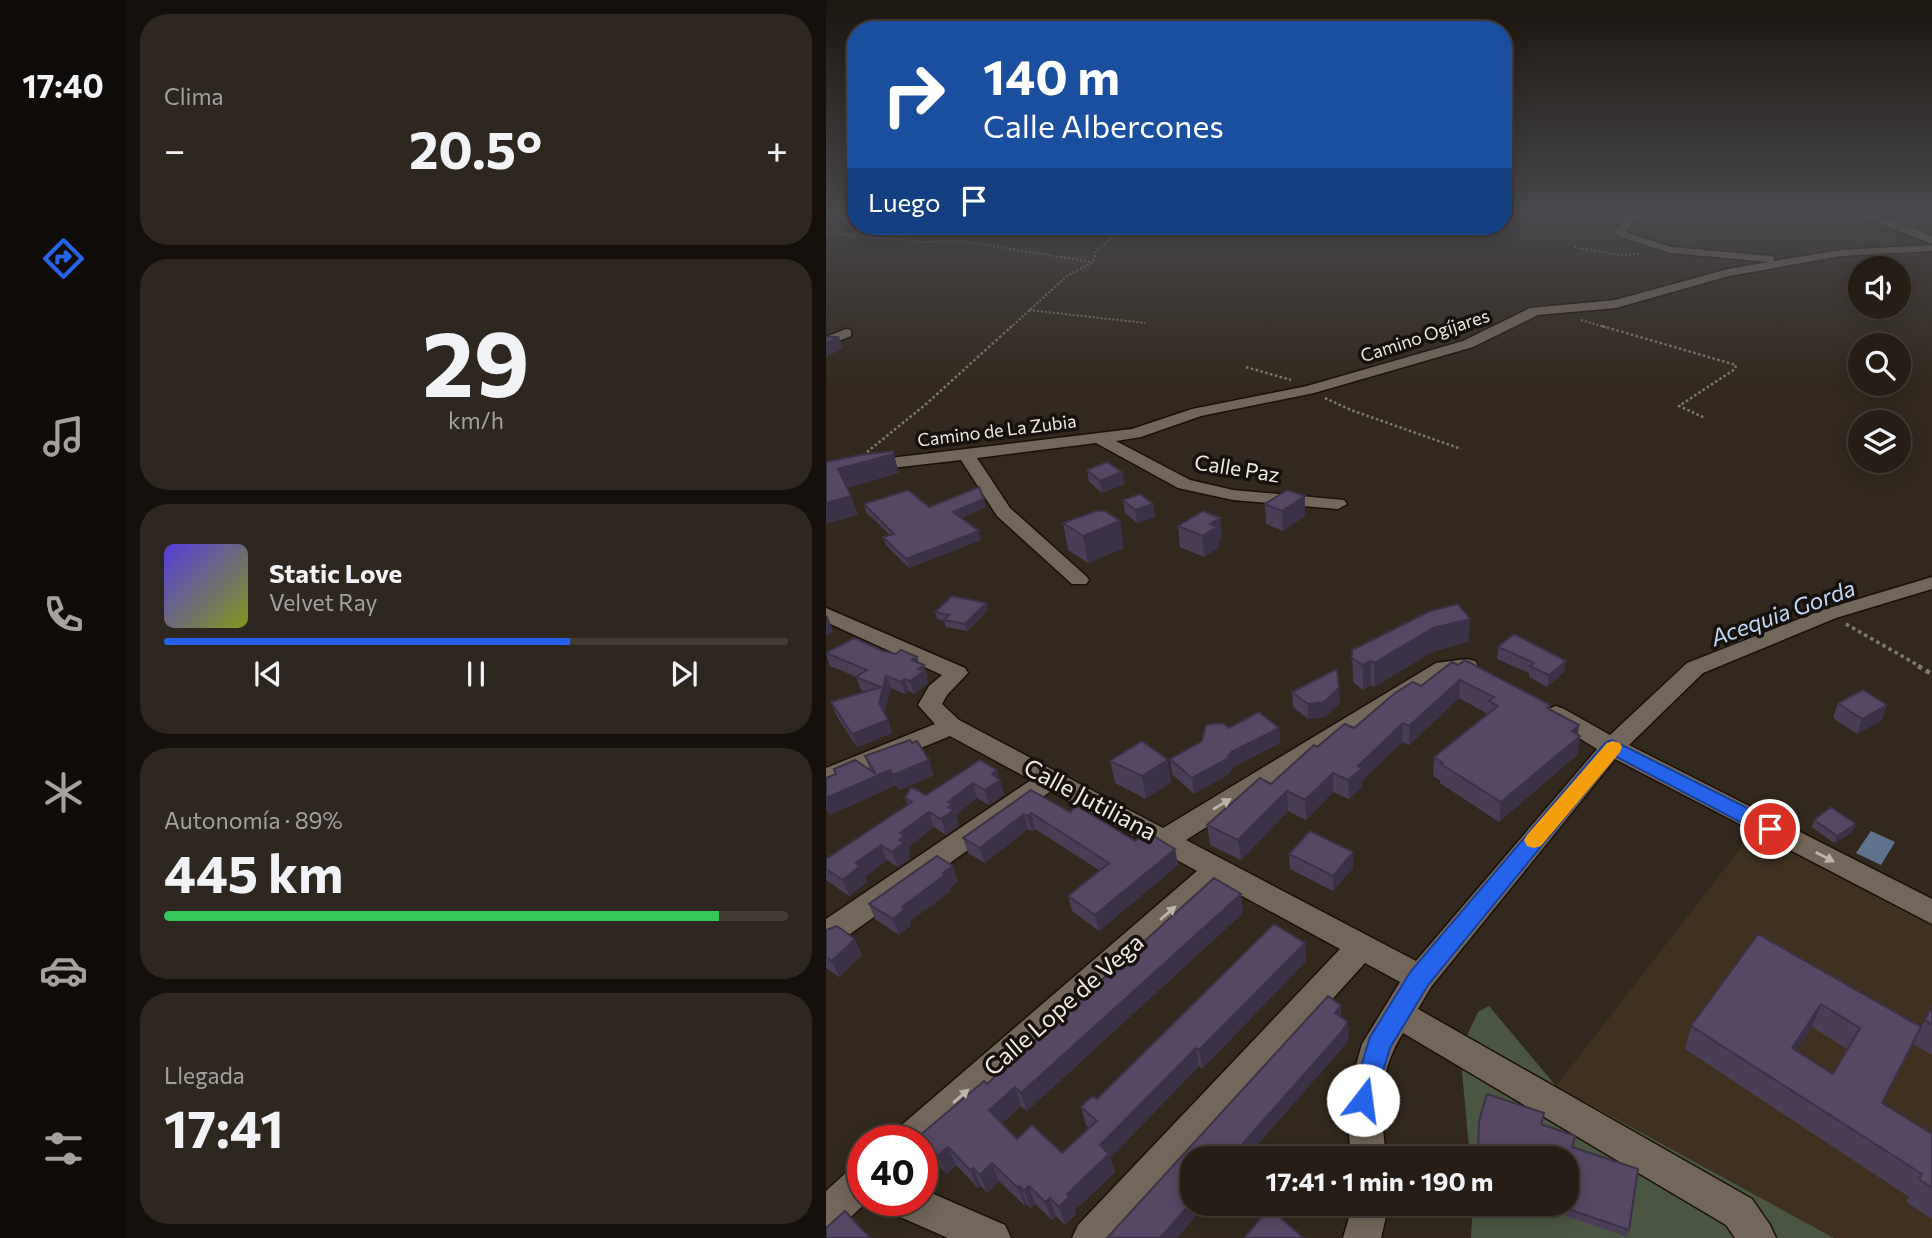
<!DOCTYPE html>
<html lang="es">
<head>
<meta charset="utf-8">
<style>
	body { margin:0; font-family:Commissioner,sans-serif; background:#2e271f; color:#f1f3f6; height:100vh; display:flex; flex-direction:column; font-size:26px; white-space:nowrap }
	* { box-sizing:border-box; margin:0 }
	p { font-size:23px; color:#a4a2a1 }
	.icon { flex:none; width:38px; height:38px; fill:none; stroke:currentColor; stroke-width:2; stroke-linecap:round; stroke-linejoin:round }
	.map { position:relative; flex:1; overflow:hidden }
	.details { display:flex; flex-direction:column; gap:14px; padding:14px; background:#15100c; width:700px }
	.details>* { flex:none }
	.hud { position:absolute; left:21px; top:21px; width:665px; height:214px; border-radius:28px; box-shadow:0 4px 18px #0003,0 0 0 2px #423c35; background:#1a4fa0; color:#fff; overflow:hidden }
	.controls { position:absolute; left:1022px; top:256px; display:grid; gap:14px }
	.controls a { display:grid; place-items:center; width:63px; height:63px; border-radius:50%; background:#261e16; box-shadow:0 4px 18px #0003,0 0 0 2px #423c35; font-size:35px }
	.speed { position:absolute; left:21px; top:1125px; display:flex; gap:14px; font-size:35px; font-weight:700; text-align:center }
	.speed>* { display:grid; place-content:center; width:91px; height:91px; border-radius:50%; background:#261e16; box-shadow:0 4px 18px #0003,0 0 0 2px #423c35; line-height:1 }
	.speed .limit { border:10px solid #d22; background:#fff; color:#111 }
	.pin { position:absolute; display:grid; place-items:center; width:60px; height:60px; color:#fff; margin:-30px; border:4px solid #fff; border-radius:50%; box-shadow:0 2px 7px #0007 }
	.me { position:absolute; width:77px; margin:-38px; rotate:15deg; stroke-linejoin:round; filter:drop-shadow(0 0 5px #0008) }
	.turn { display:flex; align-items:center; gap:24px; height:147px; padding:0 21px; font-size:32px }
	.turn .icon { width:91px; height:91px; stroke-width:2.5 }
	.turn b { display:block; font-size:49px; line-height:60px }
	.then { display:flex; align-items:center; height:66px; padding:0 21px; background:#0003; gap:14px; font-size:26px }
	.big { font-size:52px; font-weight:700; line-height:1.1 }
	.details .widget { flex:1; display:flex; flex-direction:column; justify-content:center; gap:10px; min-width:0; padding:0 24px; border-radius:28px; background:#2e271f }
	.details .dial { align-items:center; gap:0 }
	.dial b { font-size:91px; line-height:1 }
	.song { display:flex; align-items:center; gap:21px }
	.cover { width:84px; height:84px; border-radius:10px; background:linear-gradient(135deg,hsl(250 70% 55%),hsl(70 70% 35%)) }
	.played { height:7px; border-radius:4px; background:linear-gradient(90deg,#2563eb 65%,#423c35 65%) }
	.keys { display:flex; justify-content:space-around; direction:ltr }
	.heat { display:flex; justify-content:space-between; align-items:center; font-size:38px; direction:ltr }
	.charge { height:10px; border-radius:5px; background:linear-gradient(90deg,#34c759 89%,#423c35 0) }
	.trip { position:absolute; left:354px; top:1146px; width:399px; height:70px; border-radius:28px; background:#261e16; box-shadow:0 4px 18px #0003,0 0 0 2px #423c35; font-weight:700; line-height:70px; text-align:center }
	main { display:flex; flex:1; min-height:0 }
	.tabs { display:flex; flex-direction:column; width:126px; justify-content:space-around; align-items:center; background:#0f0c09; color:#a4a2a1 }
	.tabs .icon { width:49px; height:49px }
	.tabs .current { color:#2563eb }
	.tabs b { font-size:32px; color:#f1f3f6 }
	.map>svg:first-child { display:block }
	.built { fill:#3f3020 }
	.green { fill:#4b5642 }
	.water { fill:#5f738f }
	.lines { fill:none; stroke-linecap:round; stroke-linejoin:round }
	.stream { stroke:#5f738f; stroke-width:5 }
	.minor-casing { stroke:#1a1007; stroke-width:3 }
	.path-far3 { stroke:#827970; stroke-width:2; stroke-dasharray:2 2; stroke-linecap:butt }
	.path-far2 { stroke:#827970; stroke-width:2.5; stroke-dasharray:2.5 2.5; stroke-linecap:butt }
	.path-far1 { stroke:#827970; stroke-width:3.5; stroke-dasharray:3.5 3.5; stroke-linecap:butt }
	.path { stroke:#827970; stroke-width:4.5; stroke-dasharray:4.5 4.5; stroke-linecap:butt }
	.minor { fill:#73675b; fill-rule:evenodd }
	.wall { fill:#4a3e57; fill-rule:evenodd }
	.shaded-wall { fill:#3c3247 }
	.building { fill:#564865; stroke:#3c3247; stroke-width:2; fill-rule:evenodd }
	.oneway { fill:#bdb4ab }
	.route { fill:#2563eb; stroke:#184099; stroke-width:2 }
	.slow { fill:#f59e0b }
	.labels { text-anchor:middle; stroke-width:7; stroke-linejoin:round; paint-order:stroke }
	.far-street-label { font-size:18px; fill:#efe8e1; stroke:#16110d }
	.street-label { font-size:21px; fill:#efe8e1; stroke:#16110d }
	.water-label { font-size:23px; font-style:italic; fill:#c2d8f6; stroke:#16110d }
	.near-street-label { font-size:24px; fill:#efe8e1; stroke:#16110d }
</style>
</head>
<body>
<main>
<nav class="tabs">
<b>17:40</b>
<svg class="icon current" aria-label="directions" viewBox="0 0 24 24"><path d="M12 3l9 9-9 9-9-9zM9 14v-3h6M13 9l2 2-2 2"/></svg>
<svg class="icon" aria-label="music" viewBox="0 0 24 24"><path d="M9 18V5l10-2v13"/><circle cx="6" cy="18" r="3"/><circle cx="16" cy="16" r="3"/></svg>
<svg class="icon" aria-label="phone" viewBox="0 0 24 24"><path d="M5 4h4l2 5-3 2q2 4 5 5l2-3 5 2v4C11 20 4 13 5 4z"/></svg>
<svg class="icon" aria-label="climate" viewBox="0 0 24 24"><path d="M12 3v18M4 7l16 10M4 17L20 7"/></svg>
<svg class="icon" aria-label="car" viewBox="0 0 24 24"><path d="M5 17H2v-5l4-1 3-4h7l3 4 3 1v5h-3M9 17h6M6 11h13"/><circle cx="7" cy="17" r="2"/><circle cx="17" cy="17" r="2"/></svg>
<svg class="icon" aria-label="filters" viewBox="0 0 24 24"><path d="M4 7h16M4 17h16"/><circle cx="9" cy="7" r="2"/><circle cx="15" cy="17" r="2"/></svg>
</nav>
<section class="details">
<div class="widget"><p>Clima</p>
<div class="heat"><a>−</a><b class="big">20.5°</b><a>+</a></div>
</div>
<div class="widget dial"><b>29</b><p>km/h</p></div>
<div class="widget">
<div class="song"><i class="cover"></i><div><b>Static Love</b><p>Velvet Ray</p></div></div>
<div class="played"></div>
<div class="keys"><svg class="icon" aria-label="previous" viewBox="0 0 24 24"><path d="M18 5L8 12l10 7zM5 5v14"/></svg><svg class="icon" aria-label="pause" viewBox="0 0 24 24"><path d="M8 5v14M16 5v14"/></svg><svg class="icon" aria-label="next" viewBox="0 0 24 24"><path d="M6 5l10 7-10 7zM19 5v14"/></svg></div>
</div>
<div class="widget"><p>Autonomía · 89%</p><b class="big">445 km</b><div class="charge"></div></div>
<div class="widget"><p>Llegada</p><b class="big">17:41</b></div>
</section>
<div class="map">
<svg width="1106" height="1238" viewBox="0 0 1106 1238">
	<rect width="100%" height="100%" fill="#32281d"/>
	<path class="built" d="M928,831l178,92v315h-98l-278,-152z"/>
	<path class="green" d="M663,1006l67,80 278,152h-363l2,-34h93v-46h-96l-10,-108 18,-38z"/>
	<path class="water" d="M1045,831l24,11 -14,23 -25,-12z"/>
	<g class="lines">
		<path class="stream" d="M894,651l36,-15"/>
		<g class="minor-casing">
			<path id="minor" d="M804,213h10l-15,18 3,2 44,14 98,9 4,1v4l67,-11 91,-5v6l-91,5 -112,20 -113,32 -78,7 -65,32 -159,46 -113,23 -60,21 -25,4 74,39 43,10 111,10 3,4 -9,5 -105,-9 -55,-12 -82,-45 -119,15 33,50 76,68 3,4 -3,4h-14l-75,-68 -36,-56 -96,11 -39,9v-10l39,-9 267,-32 60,-20 115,-23 156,-45 67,-33 85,-8 113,-31 41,-7 -98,-9 -51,-16 -6,-5z
				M1027,213c27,0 55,11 79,24v7z
				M20,329l5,1v6l-25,10v-9z
				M1106,577v12l-96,29 -133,55 -74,72 303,154v25l-317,-165 -184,228 -13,22 334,190 18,26 6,13h-41l-9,-13 -323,-192c-27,43 -22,78 -17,125h-35l-5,-58 16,-56 38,-62 -35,-19 -249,275h-44l6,-13 262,-276 -120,-65 -298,268v-11h-30l5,-12 300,-258 -146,-80 -215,153 -10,3v-28l205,-139 -81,-44 -124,51v-19l109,-44 -17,-19 11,-19 13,-11 -116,-53v-14l139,60 3,5 -21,22 -5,9 17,16 204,108 273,-165 31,-4 8,2 3,5 -3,5 -26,3 -263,166 230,121 181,-212 -49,-30 -4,-5 4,-5 8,-3 8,3 46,26 77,-72 135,-53z
				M37,1164v36h6l-30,28 -13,5v-42l24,-22z
				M96,1189l83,36 6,13h-63l-57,-25 -5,-13h36z
				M527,1204h36l-8,34h-38z"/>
		</g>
		<path class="path-far3" d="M528,226l48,9
			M0,233l99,9 37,-1 129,21
			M383,235l18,-6
			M748,247l46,8 21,-1
			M203,310l116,13
			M755,320l27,8
			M184,328l57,-52 26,-14 3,-11 31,-25"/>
		<path class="path-far2" d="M776,326l134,39 -1,4 -56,37 26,12
			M420,367l45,13
			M499,398l26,12 110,39
			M41,452l58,-47 87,-79"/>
		<path class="path-far1" d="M1020,624l75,43"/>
		<path class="path" d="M1092,666l14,8"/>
		<use href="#minor" class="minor"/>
	</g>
	<path class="wall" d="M261,470l35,2 2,12 -22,9 -13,-11z
		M297,500l30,4 2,13 -18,6 -12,-10z
		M38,504l65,3h57l-25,11 20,22 -72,28 -23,-23 -3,-8 7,-2 -24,-23z
		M439,504l40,12 -22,15 -17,-7z
		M394,518l2,20 -4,2 1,7 -15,10 -24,-10 -2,-21z
		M237,523l61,25 -36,15 -20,-13z
		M160,603l2,7 -21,21 -21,-4 -2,-6 -7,-2 -2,-7z
		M644,619l-2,23 -36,10 -58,35 -3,-2 -8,5 -10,-8 -1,-32z
		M672,647l68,14 -2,11 -17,15 -18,-10v-4l-32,-14z
		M57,651l13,3 21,3 2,6 9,14 -2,1 2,5 -14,11 -5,-3 -4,3 -14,-6 -7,25 8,20 -35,14 -21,-32 -5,-13 35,-10 -5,-2 -5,-13h1l-27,-11 -4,-13z
		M626,662l98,43v4l29,16 -1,9 2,2 -3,19 -78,67 -59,-39v-3l-7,-4 1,-19 54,-43 -29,-16 -50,47 -7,-3 -40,39v6l-13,12 -16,-7 -27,28 -18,-9 -47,49 -31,-15 -3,-20 64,-41 46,-37 37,-19 67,-42z
		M466,692l48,11 -15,14 -17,2 -15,-12z
		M1012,703l44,17 -25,14 -24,-16z
		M403,728h50l1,15 -47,24 -4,7 -35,20 -22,-20 -2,-15z
		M39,756l69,19 -35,15 -3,-5 -66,30 -4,-7v-30l9,-4 -1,-5 36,1z
		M284,761l61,21 -25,17 -31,-16z
		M171,770l7,25 -15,10 -12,-7 -21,17 3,11 -13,9 -12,-8 -26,20 2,4 -2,2 2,6 -12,8 -11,-7 -22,17 2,5 -18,14 -23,-16v-21l82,-54 -3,-7 21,-3z
		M205,790l39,22 65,29 40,8 3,16 -79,66 -27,-20 -4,-15 31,-26 -64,-41 -3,2 -4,-2 -43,34 -17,-10 -5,-15z
		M988,820l39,12 -19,11 -22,-16z
		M463,854l64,14 -20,23 -43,-22z
		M132,881l-8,7 1,3 -41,30 1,4 -12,10 -24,-16 -6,-15z
		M415,894l2,19 -216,198 -6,-5 -19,17 15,16 45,14 27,-25 -3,-3 -5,-18 16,-8 208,-156 1,18 -104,108 -3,-3 -89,92 5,14 -41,39 2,3 -11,11 -9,-9 -4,4 -17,-16 -4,5 -4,-5 -2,2 -26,-25 -12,12 -6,-7 -3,2 -22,-23 -9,9 -20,-20 -5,-13 -3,-5z
		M0,930l36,25 -23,22 -13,-9z
		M932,934l163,93 11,-21v49l-19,-11 -31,59 50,31v85l-26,-17 3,-5 -224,-148 6,-23zM986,1027l35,22 -14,25 -37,-23z
		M653,1121l63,4 30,23 57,82 -2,7 -96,-33h35v-46h-88z"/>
	<path class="shaded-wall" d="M13,337l4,11 -17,9v-14z
		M67,451l6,22 -54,16 -7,-20z
		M296,472l2,12 -22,9 -2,-12z
		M25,496l7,19 -32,9v-21z
		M479,496v20l-22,15 -1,-20z
		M158,499l2,8 -31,13 -2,-8z
		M327,504l2,13 -18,6 -2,-13z
		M394,518l2,20 -4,2 1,7 -15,10 -2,-21 8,-12z
		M294,521l4,27 -36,15 -5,-27z
		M153,531l2,9 -72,28 -3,-9z
		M160,603l2,7 -21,21 -2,-7z
		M1,615l6,16 -7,5v-20z
		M644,619l-2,23 -36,10 -58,35v-24l59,-35z
		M91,657l4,10 3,-2 4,12 -2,1 2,5 -14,11 -4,-13 2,-21z
		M545,661v24l-8,5v-25z
		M740,661l-2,11 -17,15 2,-12z
		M60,676l5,12 -8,28 -4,-13z
		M79,679l4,12 -4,3 -4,-12z
		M634,680l-1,18 -50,47v-19z
		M513,688l1,15 -15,14 -17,2v-15z
		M1061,705l-5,15 -25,14 5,-15z
		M62,720l4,13 -35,14 -5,-13z
		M577,723l-1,19 -40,39v6l-13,12 -1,-19 10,-14z
		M753,725l-2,12 3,-1 -3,19 -78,67 2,-20z
		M453,728l1,15 -47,24 -4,7 -35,20 -2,-16 39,-26z
		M103,760l5,15 -35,15 -6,-15z
		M342,760l3,22 -25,17 -4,-23z
		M64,770l6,15 -66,30 -4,-10v-7z
		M171,770l7,25 -15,10 -4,-15 7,-16z
		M507,773v19l-27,28 -1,-20z
		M147,783l4,15 -21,17 3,11 -13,9 -5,-16 7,-17z
		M461,791l1,20 -47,49 -3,-20z
		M103,812l5,15 -26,20 2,4 -2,2 2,6 -12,8 -6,-15 7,-12 1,-7z
		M205,813l4,16 -3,2 -5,-15z
		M198,814l4,15 -43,34 -5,-15z
		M1030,824l-3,8 -19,11 3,-7z
		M55,845l6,15 -22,17 2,5 -18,14 -6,-16 13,-17z
		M349,849l3,16 -79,66 -4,-16z
		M527,852v16l-20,23v-15z
		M127,866l5,15 -8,7 1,3 -41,30 1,4 -12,10 -6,-16 9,-12z
		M415,894l2,19 -216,198 -6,-18z
		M29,939l7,16 -23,22 -7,-16z
		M479,943l1,18 -104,108 -3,-19z
		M995,1004l-9,23 -29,44 9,-23z
		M515,1005v16l-6,-8z
		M522,1022l1,17 -10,13 -93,106h-16z
		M370,1048l3,18 -89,92 5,14 -41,39 2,3 -11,11 -6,-18 41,-62z
		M189,1087l6,19 -25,23 -7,-19z
		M122,1147l8,18 -9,9 -9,-18z
		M166,1163l7,18 -12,12 -7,-18z
		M147,1168l8,18 -3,2 -8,-18z
		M194,1186l7,18 -2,2 -7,-18z
		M203,1186l6,18 -4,5 -7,-18z
		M224,1198l6,18 -4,4 -7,-18z
		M366,1202v2h15l-30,34h-17z"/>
	<path class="building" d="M0,337h13l-13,6z
		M67,451l1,3 -56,15 13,27 -25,7v-41l34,-7z
		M281,462l15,10 -22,9 -13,-11z
		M153,487l5,12 -31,13 26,19 -73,28 -23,-22 11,-3 -30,-30 44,-14 21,17z
		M461,490l18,6 -23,15 -17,-7z
		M314,494l13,10 -18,6 -12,-10z
		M270,511h9l15,10 -37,15 -20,-13z
		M377,511l17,7 -10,6 7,3 -15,9 -24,-10z
		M126,596l34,7 -21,21 -21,-4 5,-5 -14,-3z
		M632,604l12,15 -37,9 -59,35 -3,-2 -8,4 -11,-7v-8l78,-39z
		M688,634l52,27 -17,14 -19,-9 4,-3 -36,-16z
		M28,638l29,13 13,3 5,-4 16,7 -5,3 12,5 -6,4 6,2 -14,10 -5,-2 -4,3 -15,-6 -7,27 9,17 -36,14 -21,-32 50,-15 -25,-10 11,-7 -41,-17z
		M639,660l85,45 -3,3 32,17 -7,6 8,5 -79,66 -60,-38 2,-1 -9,-6 64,-51 -9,-5 5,-4 -34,-17 -51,46 -6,-3 -45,43 4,2 -14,12 -15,-7 -28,27 -18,-9 -49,49 -31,-15 53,-47 11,6 43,-39 3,2 25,-21 3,-2 9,4 41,-35 18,-11 8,4 31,-24 6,3z
		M511,669l2,19 -15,14 -16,2 -16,-12z
		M1037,690l24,15 -25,14 -24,-16z
		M433,712l20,16 -48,24 -4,7 -35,19 -22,-19 32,-18 4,-16 17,-2 6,5z
		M84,740l2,3 5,-2 12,19 -36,15 -3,-5 -64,28v-20l10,-4 -2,-5 21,-9 21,14 -11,-18z
		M316,741l26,19 -26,16 -32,-15z
		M154,760l17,10 -5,4 8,6 -15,10 -12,-7 -25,19 4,2 -4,3 6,3 -13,9 -12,-7 -29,21 4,3 -5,4 5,3 -12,9 -11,-7 -25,18 4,3 -17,14 -17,-11v-10l86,-57 -7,-4 6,-11 15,8z
		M205,790l39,22 7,-6 58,35 12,-9 28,17 -80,66 -27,-19 41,-33 -78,-50 -4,3 -3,-2 -44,34 -17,-10z
		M1005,807l25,17 -19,12 -23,-16z
		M484,831l43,21 -20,24 -44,-22z
		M111,856l16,10 -10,7 2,2 -43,32 3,2 -12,10 -24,-15z
		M388,878l27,16 -220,199 -6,-6 -26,23 28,29 15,-14 30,28 35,-32 -16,-14 11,-11 5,3 177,-175 31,19 -106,107 -3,-2 -96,97 9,9 -42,40 3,2 -11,11 -9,-9 -5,4 -16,-16 -5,5 -4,-5 -2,2 -26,-25 -12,12 -7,-7 -3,2 -22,-23 -10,9 -19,-20 65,-55 3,3z
		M11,926l18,13 -23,22 -6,-4v-27z
		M932,934l163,93 -39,76 50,31v54l-13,-9 3,-5 -231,-148zM995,1004l39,24 -27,46 -41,-26z
		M502,996l13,9 -6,8 13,9 -9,13 -109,123h-38v44l-32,36h-53z
		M1106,1006v19l-7,-5z
		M661,1094l57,19 -3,11 34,12 -3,11 66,22 -9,61 -75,-26h12v-46h-77l1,-1 -12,-3 1,-33z
		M443,1208l35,30h-60z
		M19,1211l25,27h-44v-10z"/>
	<defs><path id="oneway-solid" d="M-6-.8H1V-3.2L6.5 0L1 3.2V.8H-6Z" transform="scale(1.75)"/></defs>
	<g class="oneway">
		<use href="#oneway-solid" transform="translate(396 804) rotate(-31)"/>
		<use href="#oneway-solid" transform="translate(999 857) rotate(27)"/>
		<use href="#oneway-solid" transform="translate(342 913) rotate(-41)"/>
		<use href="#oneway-solid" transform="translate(135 1096) rotate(-41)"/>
	</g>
	<linearGradient id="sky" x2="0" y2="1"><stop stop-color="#1c1610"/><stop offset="0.55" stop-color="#49484c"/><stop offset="1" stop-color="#49484c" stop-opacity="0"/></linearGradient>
	<rect width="1106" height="386" fill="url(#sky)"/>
	<path class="route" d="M786,740l165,83 3,6 -3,5 -7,2 -7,-2 -148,-78 -187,229 -38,63 -18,60 -9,4 -9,-4 -3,-8 19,-63 41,-66 195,-229z"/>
	<path class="slow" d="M787,741l7,2 2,4 -2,5 -79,94 -7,2 -7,-2 -3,-6 3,-5 80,-92z"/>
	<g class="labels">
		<g class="far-street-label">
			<text transform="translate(599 336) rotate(-18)" y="6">Camino Ogíjares</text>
			<text transform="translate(171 431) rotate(-7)" y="6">Camino de La Zubia</text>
		</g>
		<g class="street-label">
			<text transform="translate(411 469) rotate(9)" y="7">Calle Paz</text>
		</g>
		<g class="water-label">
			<text transform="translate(957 613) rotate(-20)" y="8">Acequia Gorda</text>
		</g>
		<g class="near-street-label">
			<text transform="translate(264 800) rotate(28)" y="8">Calle Jutiliana</text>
			<text transform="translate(238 1005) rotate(-41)" y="8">Calle Lope de Vega</text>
		</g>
	</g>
</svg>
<div class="controls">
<a><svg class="icon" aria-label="sound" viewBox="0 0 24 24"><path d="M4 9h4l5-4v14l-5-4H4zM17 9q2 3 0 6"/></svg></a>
<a><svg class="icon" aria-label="search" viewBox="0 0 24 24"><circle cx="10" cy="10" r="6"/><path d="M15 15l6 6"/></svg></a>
<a><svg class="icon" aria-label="layers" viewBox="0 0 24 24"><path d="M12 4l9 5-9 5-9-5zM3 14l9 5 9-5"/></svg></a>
</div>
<div class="speed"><div class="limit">40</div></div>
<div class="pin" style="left:944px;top:829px;background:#d93025"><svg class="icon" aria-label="arrive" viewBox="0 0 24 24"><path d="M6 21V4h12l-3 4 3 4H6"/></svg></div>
<svg class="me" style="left:537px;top:1100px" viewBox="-20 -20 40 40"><circle r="19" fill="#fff"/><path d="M0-13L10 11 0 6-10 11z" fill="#2563eb"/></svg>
<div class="trip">17:41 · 1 min · 190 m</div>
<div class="hud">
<div class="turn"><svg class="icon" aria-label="right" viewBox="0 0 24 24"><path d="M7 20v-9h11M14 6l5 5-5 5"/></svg><div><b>140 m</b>Calle Albercones</div></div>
<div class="then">Luego<svg class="icon" aria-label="arrive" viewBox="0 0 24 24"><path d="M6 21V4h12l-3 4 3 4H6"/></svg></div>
</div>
</div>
</main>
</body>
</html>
